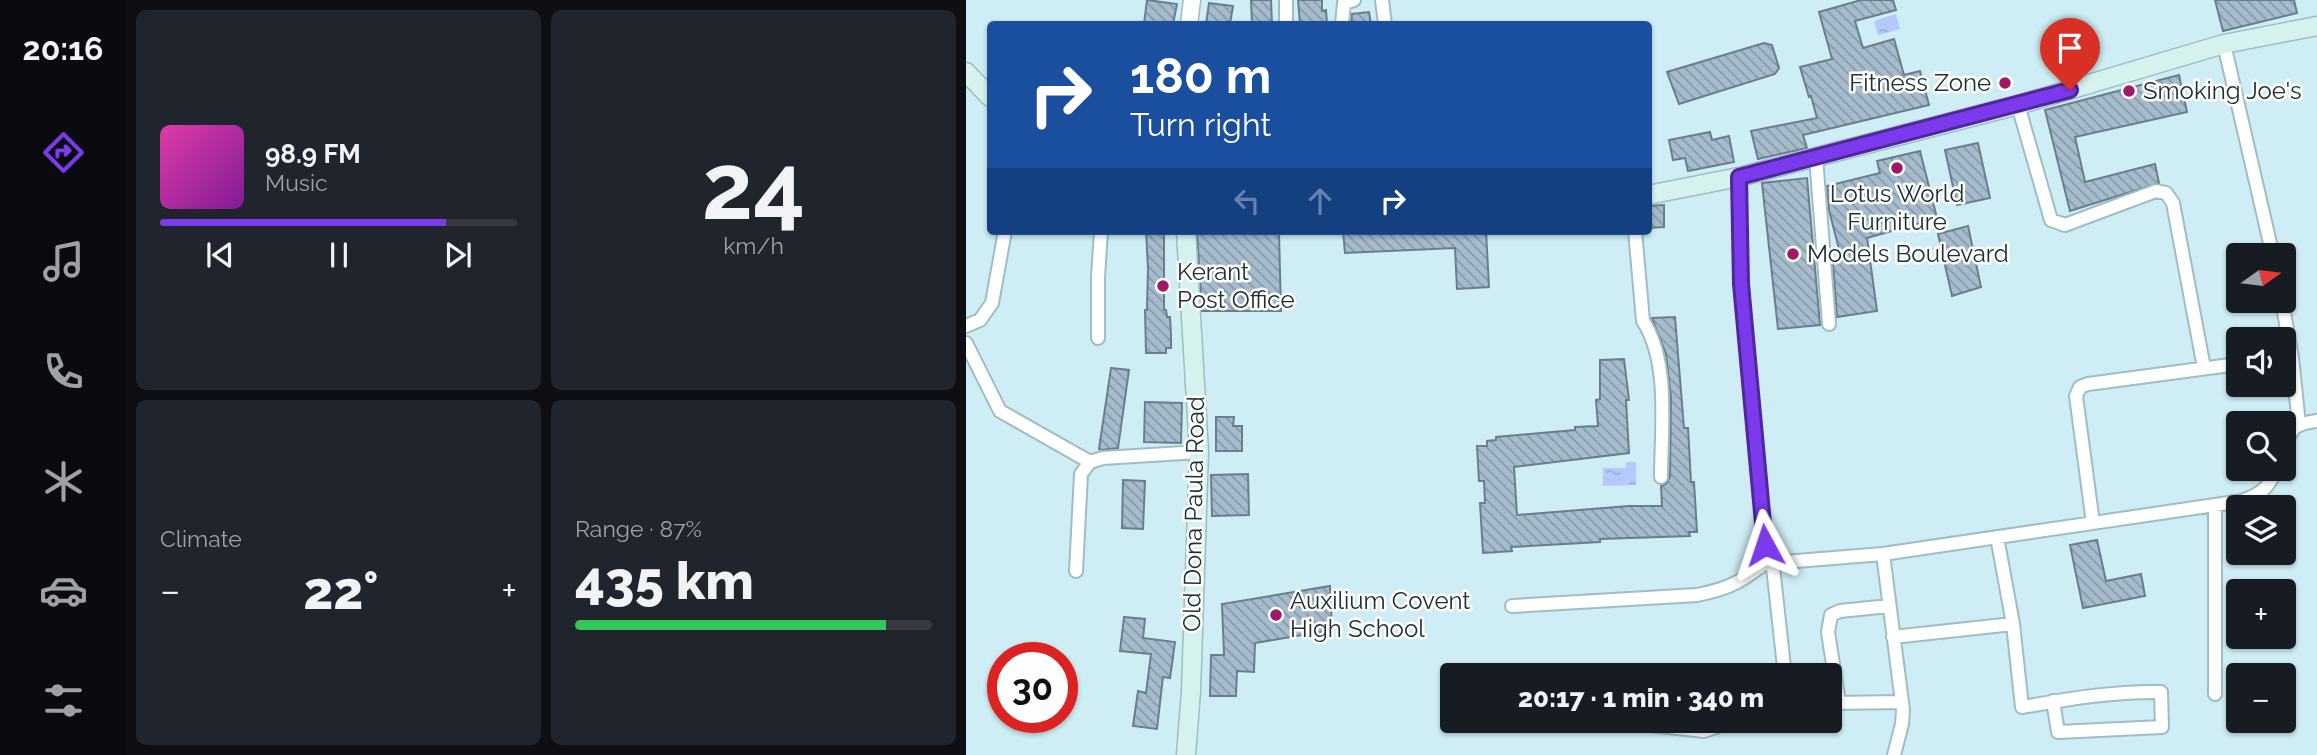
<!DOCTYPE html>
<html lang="en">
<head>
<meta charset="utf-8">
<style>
	body { margin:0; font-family:Raleway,sans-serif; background:#20242c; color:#f1f3f6; height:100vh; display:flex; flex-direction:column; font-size:26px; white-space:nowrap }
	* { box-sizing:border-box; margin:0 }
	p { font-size:23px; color:#9ea1a6 }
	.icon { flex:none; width:38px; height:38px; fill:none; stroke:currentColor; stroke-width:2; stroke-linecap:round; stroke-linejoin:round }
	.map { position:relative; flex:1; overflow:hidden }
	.drawer { display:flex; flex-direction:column; gap:10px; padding:10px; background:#0d0f14; width:840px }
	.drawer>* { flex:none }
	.top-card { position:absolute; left:21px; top:21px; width:665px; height:214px; border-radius:7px; box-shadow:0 2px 5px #0004; background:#1a4fa0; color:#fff; overflow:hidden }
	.needle { width:46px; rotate:76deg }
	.buttons { position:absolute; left:1260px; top:243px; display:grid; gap:14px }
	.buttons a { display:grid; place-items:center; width:70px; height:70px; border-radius:7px; background:#171b24; box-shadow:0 2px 5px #0004; font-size:35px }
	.speed { position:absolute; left:21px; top:642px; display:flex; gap:14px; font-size:35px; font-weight:700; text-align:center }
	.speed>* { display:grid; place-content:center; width:91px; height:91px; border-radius:50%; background:#171b24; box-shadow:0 2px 5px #0004; line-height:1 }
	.speed .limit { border:10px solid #d22; background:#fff; color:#111 }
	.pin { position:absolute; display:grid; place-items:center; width:60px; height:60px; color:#fff; margin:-72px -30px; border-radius:50% 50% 50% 0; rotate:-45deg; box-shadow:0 0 7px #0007 }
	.pin .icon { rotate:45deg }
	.me { position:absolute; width:77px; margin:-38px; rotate:355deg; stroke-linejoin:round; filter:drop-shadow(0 0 5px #0008) }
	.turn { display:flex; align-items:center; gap:24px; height:147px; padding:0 28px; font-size:32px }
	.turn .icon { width:91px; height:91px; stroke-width:2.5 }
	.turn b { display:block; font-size:49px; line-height:60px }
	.lanes { display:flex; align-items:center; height:66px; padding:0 28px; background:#0003; justify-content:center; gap:35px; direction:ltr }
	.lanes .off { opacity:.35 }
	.big { font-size:52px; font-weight:800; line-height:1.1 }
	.drawer .widget { flex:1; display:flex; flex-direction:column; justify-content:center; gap:10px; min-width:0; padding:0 24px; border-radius:10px; background:#20242c }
	.drawer .dial { align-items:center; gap:0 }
	.dial b { font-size:91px; line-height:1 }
	.song { display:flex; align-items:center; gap:21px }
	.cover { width:84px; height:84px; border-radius:10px; background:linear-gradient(135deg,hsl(320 70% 55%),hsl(290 70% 35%)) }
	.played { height:7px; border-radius:4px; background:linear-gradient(90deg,#7c3aed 80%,#363941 80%) }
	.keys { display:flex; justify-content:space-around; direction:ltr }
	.heat { display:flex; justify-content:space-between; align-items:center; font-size:38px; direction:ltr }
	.charge { height:10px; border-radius:5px; background:linear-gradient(90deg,#34c759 87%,#363941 0) }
	.drawer .tiles { flex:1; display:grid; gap:10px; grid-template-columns:repeat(2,1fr) }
	.trip { position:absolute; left:474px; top:663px; width:402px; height:70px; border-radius:7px; background:#171b24; box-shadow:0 2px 5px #0004; font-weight:800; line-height:70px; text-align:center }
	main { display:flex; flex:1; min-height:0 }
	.tabs { display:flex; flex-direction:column; width:126px; justify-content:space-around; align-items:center; background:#090b0e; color:#9ea1a6 }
	.tabs .icon { width:49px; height:49px }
	.tabs .on { color:#7c3aed }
	.tabs b { font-size:32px; color:#f1f3f6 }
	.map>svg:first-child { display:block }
	.water { fill:url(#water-ripples) }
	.building { fill:url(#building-back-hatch); stroke:#6a7e8e; stroke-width:2 }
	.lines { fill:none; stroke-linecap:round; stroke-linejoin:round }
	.minor-casing { stroke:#9fbdc4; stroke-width:16 }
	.tertiary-casing { stroke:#9fbdc4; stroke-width:19 }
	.secondary-casing { stroke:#9fbdc4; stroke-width:21 }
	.minor { stroke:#fff; stroke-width:12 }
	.tertiary { stroke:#fff; stroke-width:16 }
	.secondary { stroke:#d5f2ee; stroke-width:18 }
	.route-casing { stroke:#51269a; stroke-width:18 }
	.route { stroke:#7c3aed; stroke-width:12 }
	.poi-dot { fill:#9f1969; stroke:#fff; stroke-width:2.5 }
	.labels { text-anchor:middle; stroke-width:5; stroke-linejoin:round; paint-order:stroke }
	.poi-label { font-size:24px; fill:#222e31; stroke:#fff; text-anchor:start }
	.street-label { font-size:24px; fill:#222e31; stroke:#fff }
</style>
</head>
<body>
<main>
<nav class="tabs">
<b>20:16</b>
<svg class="icon on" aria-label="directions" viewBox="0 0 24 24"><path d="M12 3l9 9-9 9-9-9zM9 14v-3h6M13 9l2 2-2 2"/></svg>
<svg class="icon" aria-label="music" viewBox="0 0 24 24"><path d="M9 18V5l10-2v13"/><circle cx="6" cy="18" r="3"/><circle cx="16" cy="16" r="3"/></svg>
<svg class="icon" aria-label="phone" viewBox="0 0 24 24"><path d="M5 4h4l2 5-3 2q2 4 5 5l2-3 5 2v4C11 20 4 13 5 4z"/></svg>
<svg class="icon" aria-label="climate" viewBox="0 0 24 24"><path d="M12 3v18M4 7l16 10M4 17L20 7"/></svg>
<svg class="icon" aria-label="car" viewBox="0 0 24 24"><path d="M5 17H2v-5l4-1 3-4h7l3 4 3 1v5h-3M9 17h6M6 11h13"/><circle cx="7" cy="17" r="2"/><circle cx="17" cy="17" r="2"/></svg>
<svg class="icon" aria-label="filters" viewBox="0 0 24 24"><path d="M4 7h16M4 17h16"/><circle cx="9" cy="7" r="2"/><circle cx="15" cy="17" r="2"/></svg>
</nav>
<section class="drawer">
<div class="tiles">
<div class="widget">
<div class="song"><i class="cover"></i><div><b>98.9 FM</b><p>Music</p></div></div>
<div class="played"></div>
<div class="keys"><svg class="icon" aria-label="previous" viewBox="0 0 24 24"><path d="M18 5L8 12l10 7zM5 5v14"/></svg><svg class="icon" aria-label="pause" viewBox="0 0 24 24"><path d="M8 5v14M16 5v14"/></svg><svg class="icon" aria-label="next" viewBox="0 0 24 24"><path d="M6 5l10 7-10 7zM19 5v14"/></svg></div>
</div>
<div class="widget dial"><b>24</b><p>km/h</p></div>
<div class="widget"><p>Climate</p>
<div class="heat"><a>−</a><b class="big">22°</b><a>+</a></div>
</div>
<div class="widget"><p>Range · 87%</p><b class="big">435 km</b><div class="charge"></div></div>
</div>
</section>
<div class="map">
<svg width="1351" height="755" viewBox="0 0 1351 755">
	<defs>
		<pattern id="water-ripples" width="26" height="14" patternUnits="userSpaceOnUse" patternTransform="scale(1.75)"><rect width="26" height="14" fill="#b5c9fd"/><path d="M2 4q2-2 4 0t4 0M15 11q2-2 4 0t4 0" fill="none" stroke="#9badd9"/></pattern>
		<pattern id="building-back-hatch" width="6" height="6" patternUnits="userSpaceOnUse" patternTransform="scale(1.75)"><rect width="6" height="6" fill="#a6bccd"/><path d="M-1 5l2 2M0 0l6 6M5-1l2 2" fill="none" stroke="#8799a7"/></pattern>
	</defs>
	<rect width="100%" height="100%" fill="#ceedf4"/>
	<path class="water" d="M930,14l4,15 -22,6 -4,-14z
		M660,462h10v23l-33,1v-18h23z"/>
	<path class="building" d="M181,0l30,4 -4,20h-29z
		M285,0h20l1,24h-20z
		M332,0h24v11l4,-1 1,14h-27z
		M895,0h32l3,10 -41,11 8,27 31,-9 10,36 16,-4 9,34 -126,30 4,13 -49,11 -7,-28 66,-13 -6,-22 -2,1 -9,-30 32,-8 -13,-47z
		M1249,0h79l3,13 -74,18z
		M243,3l24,3 -3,18h-24z
		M403,12l2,12h-20l1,-10z
		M798,43l8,2 7,23 -4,6 -96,30 -12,-32z
		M1213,75l8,37 -112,25 10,45 70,-18 4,19 -89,28 -25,-101z
		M744,132l2,8 17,-4 5,26 -46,9 -3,-13 -12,2 -4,-20z
		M1012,143l12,55 -33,7 -12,-55z
		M954,151l17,67 -70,20 10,73 -40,6 -4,-54 9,-2 -13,-51 -2,-24 53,-13 -3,-12z
		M841,178l13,147 -42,4 -16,-146z
		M698,205v22l-16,1v-22z
		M1002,226l13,61 -29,9 -14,-62z
		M180,231h18v79h2l1,7h3l1,18v13h-5v5h-20l-1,-43h2l1,-42z
		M377,231h143l3,56 -32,2 -2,-41 -110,5z
		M231,232l82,1 2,78h-79z
		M709,317l9,111h4l3,54h3l3,50h-8l1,4 -90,3v3l-89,5 1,4 -29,2 -3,-50h5l-1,-22h-5l-2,-35h10v-5l9,-1v-3l79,-7v-3l23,-1 -2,-26 4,-1v-39l24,-1 5,41h-3l3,53 -115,14 3,48 112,-9h33l-1,-20 5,-2 4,-7 1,-80 -5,-43 -14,-36z
		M145,368l18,2 -11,78 -17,2 -2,-1z
		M179,402l37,1 -1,40 -37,-1z
		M250,417h18l-1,9h9v25h-26z
		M282,474l1,41 -37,1 -1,-41z
		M157,480l22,1 -2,48 -21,-1z
		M1131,540l9,41 35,-7 4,22 -62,12 -13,-63z
		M364,586l2,44 -77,13 -1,29 -17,-1 -1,25h-26l1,-41h13l-2,-51z
		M158,617l21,2 -2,19 32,4 -5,36 -7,-1 -6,52 -24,-3 5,-35 8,2 5,-39 -31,-3z"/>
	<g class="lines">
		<g class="minor-casing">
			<path id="minor" d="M320,0v24
				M416,0l3,24
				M376,24l2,-21 10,-3
				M1258,44l49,212
				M1052,105l33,115 14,5 91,-34 10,2 7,10 31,165
				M850,157l13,167
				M773,177l2,107 24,261 7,13 12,4 99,-8 20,156 -1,14 -8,31
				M669,231l8,90c27,41 18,109 18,156
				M1316,301l10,57 7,66
				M0,326l14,-6 12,-17 13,-72
				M132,338v-61l3,-46
				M0,343l34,68 90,51
				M1318,449c8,-22 10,-25 33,-28
				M1127,523l-17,-127 4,-9 8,-3 150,-20
				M1031,537l16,87 9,83c47,-8 92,-16 139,-15l1,35 -104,5 -5,-31
				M917,554l359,-53c19,-7 27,-13 34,-32
				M110,571l5,-97 9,-12 13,-4 96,-6
				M546,606l185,-11c36,-7 46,-15 75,-37l13,118
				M927,637l120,-13
				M1249,694v-189
				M864,703l72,-1
				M873,703l-11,-71 3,-17 9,-4 49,-5
				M649,721l89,10 12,-4 3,-6"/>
		</g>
		<g class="tertiary-casing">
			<path id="tertiary" d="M223,24l3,-24"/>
		</g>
		<g class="secondary-casing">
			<path id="secondary" d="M0,72l24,25
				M682,195l91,-18 279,-72 206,-61 93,-18
				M220,755l5,-64 8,-239 -13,-221"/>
		</g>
		<use href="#minor" class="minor"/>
		<use href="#tertiary" class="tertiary"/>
		<use href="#secondary" class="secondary"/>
	</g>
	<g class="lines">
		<g class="route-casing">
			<path id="route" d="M799,545l-24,-261 -2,-107 331,-87"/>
		</g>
		<use href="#route" class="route"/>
	</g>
	<g class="poi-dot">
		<circle cx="1039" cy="83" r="7"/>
		<circle cx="1163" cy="91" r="7"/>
		<circle cx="931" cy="168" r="7"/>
		<circle cx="827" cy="254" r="7"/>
		<circle cx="197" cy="286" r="7"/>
		<circle cx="310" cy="615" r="7"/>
	</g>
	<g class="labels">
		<g class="poi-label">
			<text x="1025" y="91" text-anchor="end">Fitness Zone</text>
			<text x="1177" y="99">Smoking Joe's</text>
			<text x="931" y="202" text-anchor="middle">Lotus World<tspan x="931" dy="28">Furniture</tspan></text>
			<text x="841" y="262">Models Boulevard</text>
			<text x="211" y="280">Kerant<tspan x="211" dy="28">Post Office</tspan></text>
			<text x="324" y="609">Auxilium Covent<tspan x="324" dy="28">High School</tspan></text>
		</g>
		<g class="street-label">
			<text transform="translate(228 514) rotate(-89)" y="8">Old Dona Paula Road</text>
		</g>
	</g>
</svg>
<div class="buttons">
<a><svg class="needle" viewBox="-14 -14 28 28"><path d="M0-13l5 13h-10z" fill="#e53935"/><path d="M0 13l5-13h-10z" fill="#9ea1a6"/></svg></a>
<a><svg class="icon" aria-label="sound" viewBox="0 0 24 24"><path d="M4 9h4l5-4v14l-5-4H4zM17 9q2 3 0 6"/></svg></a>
<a><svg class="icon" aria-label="search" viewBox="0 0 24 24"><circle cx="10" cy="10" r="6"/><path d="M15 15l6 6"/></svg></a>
<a><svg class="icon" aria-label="layers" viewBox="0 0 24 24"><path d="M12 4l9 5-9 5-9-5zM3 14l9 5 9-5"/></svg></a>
<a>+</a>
<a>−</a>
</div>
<div class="speed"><div class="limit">30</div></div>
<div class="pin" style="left:1104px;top:90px;background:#d93025"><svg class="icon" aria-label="arrive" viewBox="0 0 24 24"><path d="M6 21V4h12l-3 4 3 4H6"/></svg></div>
<svg class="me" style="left:799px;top:545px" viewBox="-20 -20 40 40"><path d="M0-17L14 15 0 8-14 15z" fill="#7c3aed" stroke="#fff" stroke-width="4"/></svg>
<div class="trip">20:17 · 1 min · 340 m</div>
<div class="top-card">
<div class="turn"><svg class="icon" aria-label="right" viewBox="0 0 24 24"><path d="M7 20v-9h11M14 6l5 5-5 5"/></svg><div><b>180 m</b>Turn right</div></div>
<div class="lanes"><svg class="icon off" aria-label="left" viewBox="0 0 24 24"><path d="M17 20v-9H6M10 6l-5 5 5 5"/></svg><svg class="icon off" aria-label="ahead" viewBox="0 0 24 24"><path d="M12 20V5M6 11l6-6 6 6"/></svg><svg class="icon" aria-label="right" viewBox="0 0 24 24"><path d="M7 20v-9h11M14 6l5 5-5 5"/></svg></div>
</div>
</div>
</main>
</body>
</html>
